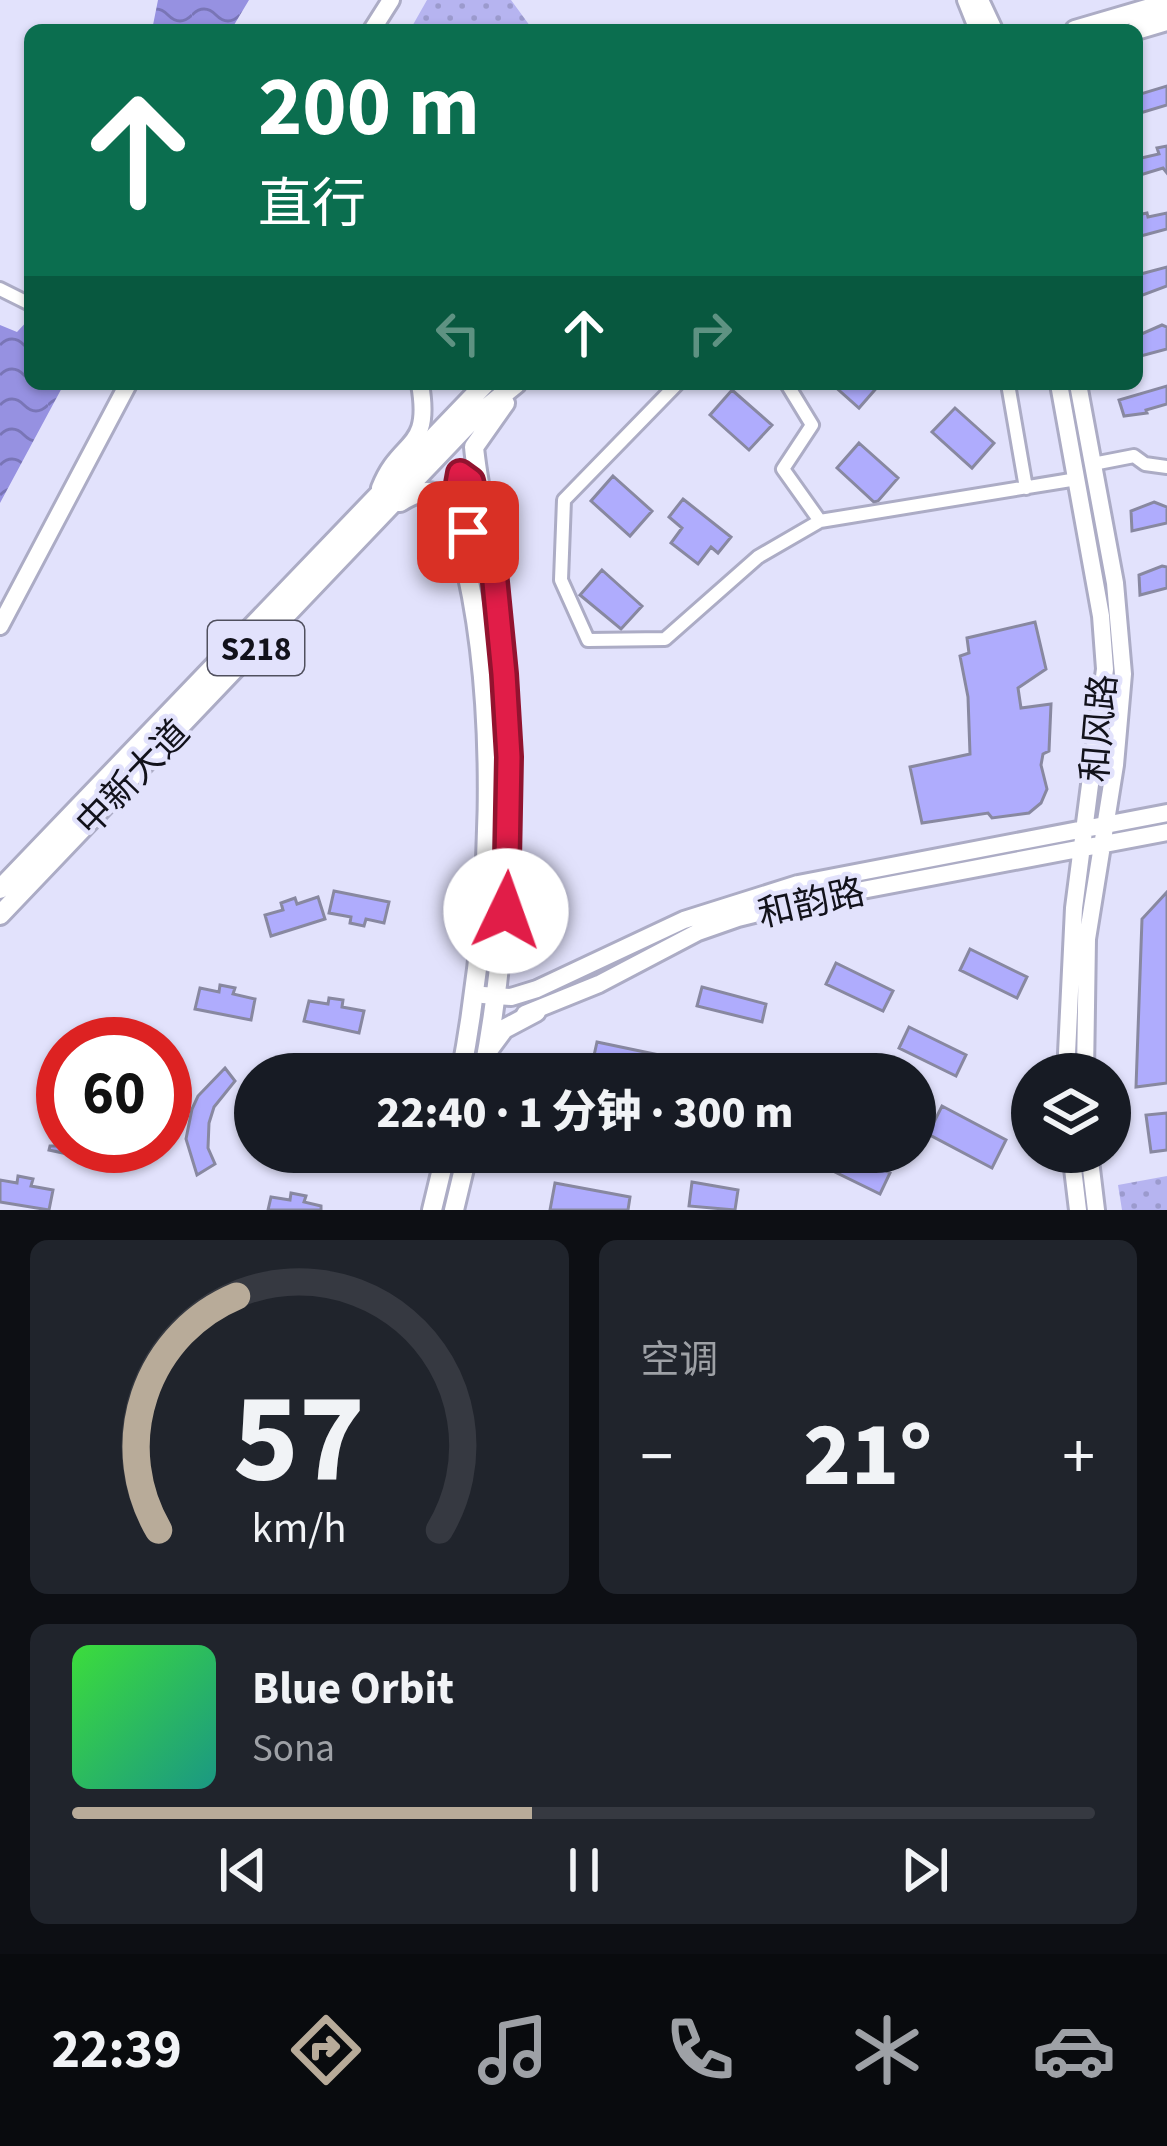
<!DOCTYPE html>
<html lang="zh">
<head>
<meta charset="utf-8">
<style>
	body { margin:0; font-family:"Source Sans 3","Noto Sans SC",sans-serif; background:#20242c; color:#f1f3f6; height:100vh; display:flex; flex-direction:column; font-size:45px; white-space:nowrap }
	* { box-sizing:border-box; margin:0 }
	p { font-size:39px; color:#9ea1a6 }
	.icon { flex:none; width:66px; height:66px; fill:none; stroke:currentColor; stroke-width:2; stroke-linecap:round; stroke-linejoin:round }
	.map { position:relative; height:1210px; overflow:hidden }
	.details { display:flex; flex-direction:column; gap:30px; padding:30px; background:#0d0f14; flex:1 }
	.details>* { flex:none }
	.guide { position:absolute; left:24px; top:24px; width:1119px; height:366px; border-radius:18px; box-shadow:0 3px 9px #0004; background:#0b6e4f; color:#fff; overflow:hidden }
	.controls { position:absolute; left:1011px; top:1053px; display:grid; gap:24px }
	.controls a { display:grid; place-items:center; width:120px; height:120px; border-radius:50%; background:#171b24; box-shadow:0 3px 9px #0004; font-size:60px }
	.speed { position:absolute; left:36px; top:1017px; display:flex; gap:24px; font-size:60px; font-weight:700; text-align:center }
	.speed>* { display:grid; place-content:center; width:156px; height:156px; border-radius:50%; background:#171b24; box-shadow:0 3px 9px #0004; line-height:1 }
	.speed .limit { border:18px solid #d22; background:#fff; color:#111 }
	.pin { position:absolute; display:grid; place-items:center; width:102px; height:102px; color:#fff; margin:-51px; border-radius:24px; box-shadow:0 6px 18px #0006 }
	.me { position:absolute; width:132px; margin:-66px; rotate:3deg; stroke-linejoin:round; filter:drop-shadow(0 0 9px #0008) }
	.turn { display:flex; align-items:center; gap:42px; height:252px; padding:0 36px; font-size:54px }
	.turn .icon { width:156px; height:156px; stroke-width:2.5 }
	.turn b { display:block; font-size:84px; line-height:102px }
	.lanes { display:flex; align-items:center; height:114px; padding:0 36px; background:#0003; justify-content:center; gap:60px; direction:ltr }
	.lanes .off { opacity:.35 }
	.big { font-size:90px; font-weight:800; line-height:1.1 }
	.details .tile { flex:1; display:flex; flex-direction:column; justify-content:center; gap:18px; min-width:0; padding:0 42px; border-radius:18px; background:#20242c }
	.details .dial { align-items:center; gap:0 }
	.dial svg { height:312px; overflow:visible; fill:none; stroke:#363941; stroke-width:7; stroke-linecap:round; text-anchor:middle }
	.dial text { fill:#f1f3f6; stroke:none }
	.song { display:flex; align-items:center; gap:36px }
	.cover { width:144px; height:144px; border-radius:18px; background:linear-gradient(135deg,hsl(120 70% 55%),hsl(170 70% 35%)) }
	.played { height:12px; border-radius:6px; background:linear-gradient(90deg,#b8ab99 45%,#363941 45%) }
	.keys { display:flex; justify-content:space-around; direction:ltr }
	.heat { display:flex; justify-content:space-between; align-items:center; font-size:66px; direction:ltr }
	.details .tiles { flex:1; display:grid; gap:30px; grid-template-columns:1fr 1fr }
	.tile:last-child { grid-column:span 2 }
	.trip { position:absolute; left:234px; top:1053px; width:702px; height:120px; border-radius:60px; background:#171b24; box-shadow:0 3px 9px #0004; font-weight:800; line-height:120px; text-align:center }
	.tabs { display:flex; height:192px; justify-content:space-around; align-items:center; background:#090b0e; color:#9ea1a6 }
	.tabs .icon { width:84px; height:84px }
	.tabs .on { color:#b8ab99 }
	.tabs b { font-size:54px; color:#f1f3f6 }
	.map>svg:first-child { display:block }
	.park { fill:url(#park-dots) }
	.water { fill:url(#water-waves) }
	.building { fill:#afacfd; stroke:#8888a0; stroke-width:3 }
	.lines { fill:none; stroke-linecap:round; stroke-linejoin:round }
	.street-casing { stroke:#acacc5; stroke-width:18 }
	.secondary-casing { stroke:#acacc5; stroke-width:22 }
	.primary-casing { stroke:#acacc5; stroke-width:24 }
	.street { stroke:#fff; stroke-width:12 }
	.secondary { stroke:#fff; stroke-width:16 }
	.primary { stroke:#fff; stroke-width:18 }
	.route-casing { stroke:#92132f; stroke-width:30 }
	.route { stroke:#e11d48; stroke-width:21 }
	.labels { text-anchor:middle; stroke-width:9; stroke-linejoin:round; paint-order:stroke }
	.shield { fill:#e2e2fc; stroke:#50505e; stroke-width:3 }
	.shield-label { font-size:33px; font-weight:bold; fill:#12121b }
	.street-label { font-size:36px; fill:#12121b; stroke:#e2e2fc }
</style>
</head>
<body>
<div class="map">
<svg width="1167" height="1210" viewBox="0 0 1167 1210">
	<defs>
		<pattern id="park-dots" width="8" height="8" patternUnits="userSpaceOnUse" patternTransform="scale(3)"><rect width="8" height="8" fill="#b6b4f0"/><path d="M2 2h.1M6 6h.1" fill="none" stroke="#9b9acd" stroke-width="1.8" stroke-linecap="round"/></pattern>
		<pattern id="water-waves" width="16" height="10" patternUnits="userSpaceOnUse" patternTransform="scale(3)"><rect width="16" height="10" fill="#9691e1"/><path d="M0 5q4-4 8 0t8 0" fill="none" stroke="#7975b6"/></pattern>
	</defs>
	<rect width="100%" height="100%" fill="#e2e2fc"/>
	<path class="park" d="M427,0h84l22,30h-123z
		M1167,1176v34h-45l-4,-25z"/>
	<path class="water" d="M158,0h91l-18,30h-79z
		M30,318v66h34l-64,119v-178l17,7z"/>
	<path class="building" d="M1167,86v19l-30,9v-19z
		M1167,146v27l-4,-5 -26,8v-17l22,-5 -2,-6z
		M1147,213l1,4 19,-4v16l-30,8v-22z
		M1167,267v19l-24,9 -6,-2v-18z
		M1162,325l5,2v22l-30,8 2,-22z
		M832,384h48l-21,24z
		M1167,386v18l-21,6 1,3 -23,3 -5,-16z
		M732,390l40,35 -23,25 -39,-35z
		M955,408l39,35 -22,25 -40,-36z
		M859,443l39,35 -20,23 -4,1 -37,-34z
		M613,476l39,35 -22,25 -39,-35z
		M683,499l48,38 -13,16 -7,-6 -13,17 -27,-21 11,-15 -13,-11z
		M1154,502l13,5v16l-35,8 -1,-20z
		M1162,566l5,1v21l-27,7 -1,-20z
		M602,570l40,36 -21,23 -41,-34z
		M1035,622l11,47 -28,19 3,20 30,-4 -2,47 -6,3 -2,11 6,24 -6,14 -12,10 -37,5 -4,-5 -66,10 -12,-56 60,-13 -2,-57 -8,-41 9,-3 -2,-15z
		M334,891l55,11 -5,21 -18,-4 -2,7 -14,-3 1,-6 -22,-4z
		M1167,892v191l-31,4 6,-168z
		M318,897l7,22 -54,17 -6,-21 18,-5 -2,-7 14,-5 2,6z
		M970,949l57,28 -10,21 -57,-28z
		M836,963l57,28 -10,20 -57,-27z
		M220,985l15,3 -2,6 22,5 -4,21 -56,-11 5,-21 19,4z
		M702,987l64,17 -4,18 -65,-16z
		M329,998l14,2 -1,7 22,4 -5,22 -55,-12 5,-20 19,3z
		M909,1027l57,28 -10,21 -57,-28z
		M597,1042l62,13 -3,18 -63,-13z
		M737,1056l15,2 21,16h-51z
		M225,1068l10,13 -21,26 -5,16 -1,25 7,16 -18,11 -11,-36 6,-30 6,-13z
		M942,1106l64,34 -14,28 -64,-34z
		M1167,1113v37l-16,2 -5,-37z
		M50,1146h73l-4,19 -70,-15z
		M837,1152h10l43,21 -10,21 -51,-25z
		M18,1176l15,3 -2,7 22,4 -4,20 -49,-8v-22l17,3z
		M692,1182l46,8 -3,20 -46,-4z
		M555,1183l75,14 -2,13h-78z
		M291,1193l15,3 -2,6 17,4v4h-53l3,-13 19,3z"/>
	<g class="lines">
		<g class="street-casing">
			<path id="street" d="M0,289l30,15
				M677,384l-113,116 -3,80 27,60 77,-1 93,-82 62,-36 257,-42
				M787,384l25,41 -29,44 37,52
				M1008,384l18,104
				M1093,464l41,-8 11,8 22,3"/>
		</g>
		<g class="secondary-casing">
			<path id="secondary" d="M966,0l12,30
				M980,0l14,30
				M372,30l19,-30
				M1059,384l42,232 4,53 -31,239 -8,166
				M1078,384l37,199 8,91 -8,91 -28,174 -2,135
				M380,488c20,-51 52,-36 40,-104
				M0,626l128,-242
				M483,995l28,2 26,-8 147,-69 114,-36 369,-71
				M525,1014l74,-30 99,-52 40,-14 77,-19 352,-67
				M1071,1152l7,58
				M1089,1152l7,58"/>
		</g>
		<g class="primary-casing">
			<path id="primary" d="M1075,30l92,-27
				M1136,30l31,-9
				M400,502c13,-8 28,-15 42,-5 16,10 14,33 19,50 41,158 30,367 0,527
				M465,520l-7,-36 3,-11 8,4 5,15
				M0,889l485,-505
				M0,915l474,-497 42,-34
				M490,1048l14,-19 32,-17
				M483,1074c32,-166 31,-333 11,-501 -5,-42 -16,-84 -20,-126l31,-44
				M432,1210l14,-58
				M454,1210l14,-58"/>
		</g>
		<use href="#street" class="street"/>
		<use href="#secondary" class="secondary"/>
		<use href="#primary" class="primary"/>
	</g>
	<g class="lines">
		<g class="route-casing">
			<path id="route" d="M468,532l-10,-48 2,-11 11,8 23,91 10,102 5,83 -3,154"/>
		</g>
		<use href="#route" class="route"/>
	</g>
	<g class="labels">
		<rect class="shield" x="208" y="621" width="96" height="54" rx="9"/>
		<g class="shield-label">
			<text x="256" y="660">S218</text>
		</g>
		<g class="street-label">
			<text transform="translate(1098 728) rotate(-85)" y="13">和风路</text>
			<text transform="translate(132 777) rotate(-46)" y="13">中新大道</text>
			<text transform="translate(811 902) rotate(-13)" y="13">和韵路</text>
		</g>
	</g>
</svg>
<div class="controls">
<a><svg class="icon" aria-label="layers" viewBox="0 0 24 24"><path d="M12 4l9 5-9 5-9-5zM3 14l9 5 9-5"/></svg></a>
</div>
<div class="speed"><div class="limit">60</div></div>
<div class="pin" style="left:468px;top:532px;background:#d93025"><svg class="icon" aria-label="arrive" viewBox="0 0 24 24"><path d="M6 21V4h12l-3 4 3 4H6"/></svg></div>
<svg class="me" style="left:506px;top:911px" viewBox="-20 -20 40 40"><circle r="19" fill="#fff"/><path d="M0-13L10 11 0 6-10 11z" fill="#e11d48"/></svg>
<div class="trip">22:40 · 1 分钟 · 300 m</div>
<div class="guide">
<div class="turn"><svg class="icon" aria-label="ahead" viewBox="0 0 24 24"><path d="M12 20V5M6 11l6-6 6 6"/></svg><div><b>200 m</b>直行</div></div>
<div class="lanes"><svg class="icon off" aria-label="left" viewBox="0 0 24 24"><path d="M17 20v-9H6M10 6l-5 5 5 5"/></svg><svg class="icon" aria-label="ahead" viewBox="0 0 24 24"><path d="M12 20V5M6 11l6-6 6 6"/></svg><svg class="icon off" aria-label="right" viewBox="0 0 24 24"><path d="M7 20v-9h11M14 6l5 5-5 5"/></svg></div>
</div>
</div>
<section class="details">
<div class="tiles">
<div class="tile dial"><svg viewBox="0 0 100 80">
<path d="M14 69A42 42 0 1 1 86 69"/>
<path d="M14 69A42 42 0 0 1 34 9" stroke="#b8ab99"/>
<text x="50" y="56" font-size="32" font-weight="700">57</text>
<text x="50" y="72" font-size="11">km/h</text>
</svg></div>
<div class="tile"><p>空调</p>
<div class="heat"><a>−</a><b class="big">21°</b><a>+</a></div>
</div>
<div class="tile">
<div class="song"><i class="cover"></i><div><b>Blue Orbit</b><p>Sona</p></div></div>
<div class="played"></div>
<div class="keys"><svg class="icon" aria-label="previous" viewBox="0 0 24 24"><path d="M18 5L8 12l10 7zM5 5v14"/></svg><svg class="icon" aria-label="pause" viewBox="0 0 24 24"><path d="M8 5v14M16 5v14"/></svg><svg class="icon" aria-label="next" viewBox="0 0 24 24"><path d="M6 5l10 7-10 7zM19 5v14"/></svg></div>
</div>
</div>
</section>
<nav class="tabs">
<b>22:39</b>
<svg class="icon on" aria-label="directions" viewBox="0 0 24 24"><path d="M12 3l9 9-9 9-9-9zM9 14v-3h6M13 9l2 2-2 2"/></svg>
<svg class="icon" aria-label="music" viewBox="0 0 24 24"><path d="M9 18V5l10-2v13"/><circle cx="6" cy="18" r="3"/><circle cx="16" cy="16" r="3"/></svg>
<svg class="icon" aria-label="phone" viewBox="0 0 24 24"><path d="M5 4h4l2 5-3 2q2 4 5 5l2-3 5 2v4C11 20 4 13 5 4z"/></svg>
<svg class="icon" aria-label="climate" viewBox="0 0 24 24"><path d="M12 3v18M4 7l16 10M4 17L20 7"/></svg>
<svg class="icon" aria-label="car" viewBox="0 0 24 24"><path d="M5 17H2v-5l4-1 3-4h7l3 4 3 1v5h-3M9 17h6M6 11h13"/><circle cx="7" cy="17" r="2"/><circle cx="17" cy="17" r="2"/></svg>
</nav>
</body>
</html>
